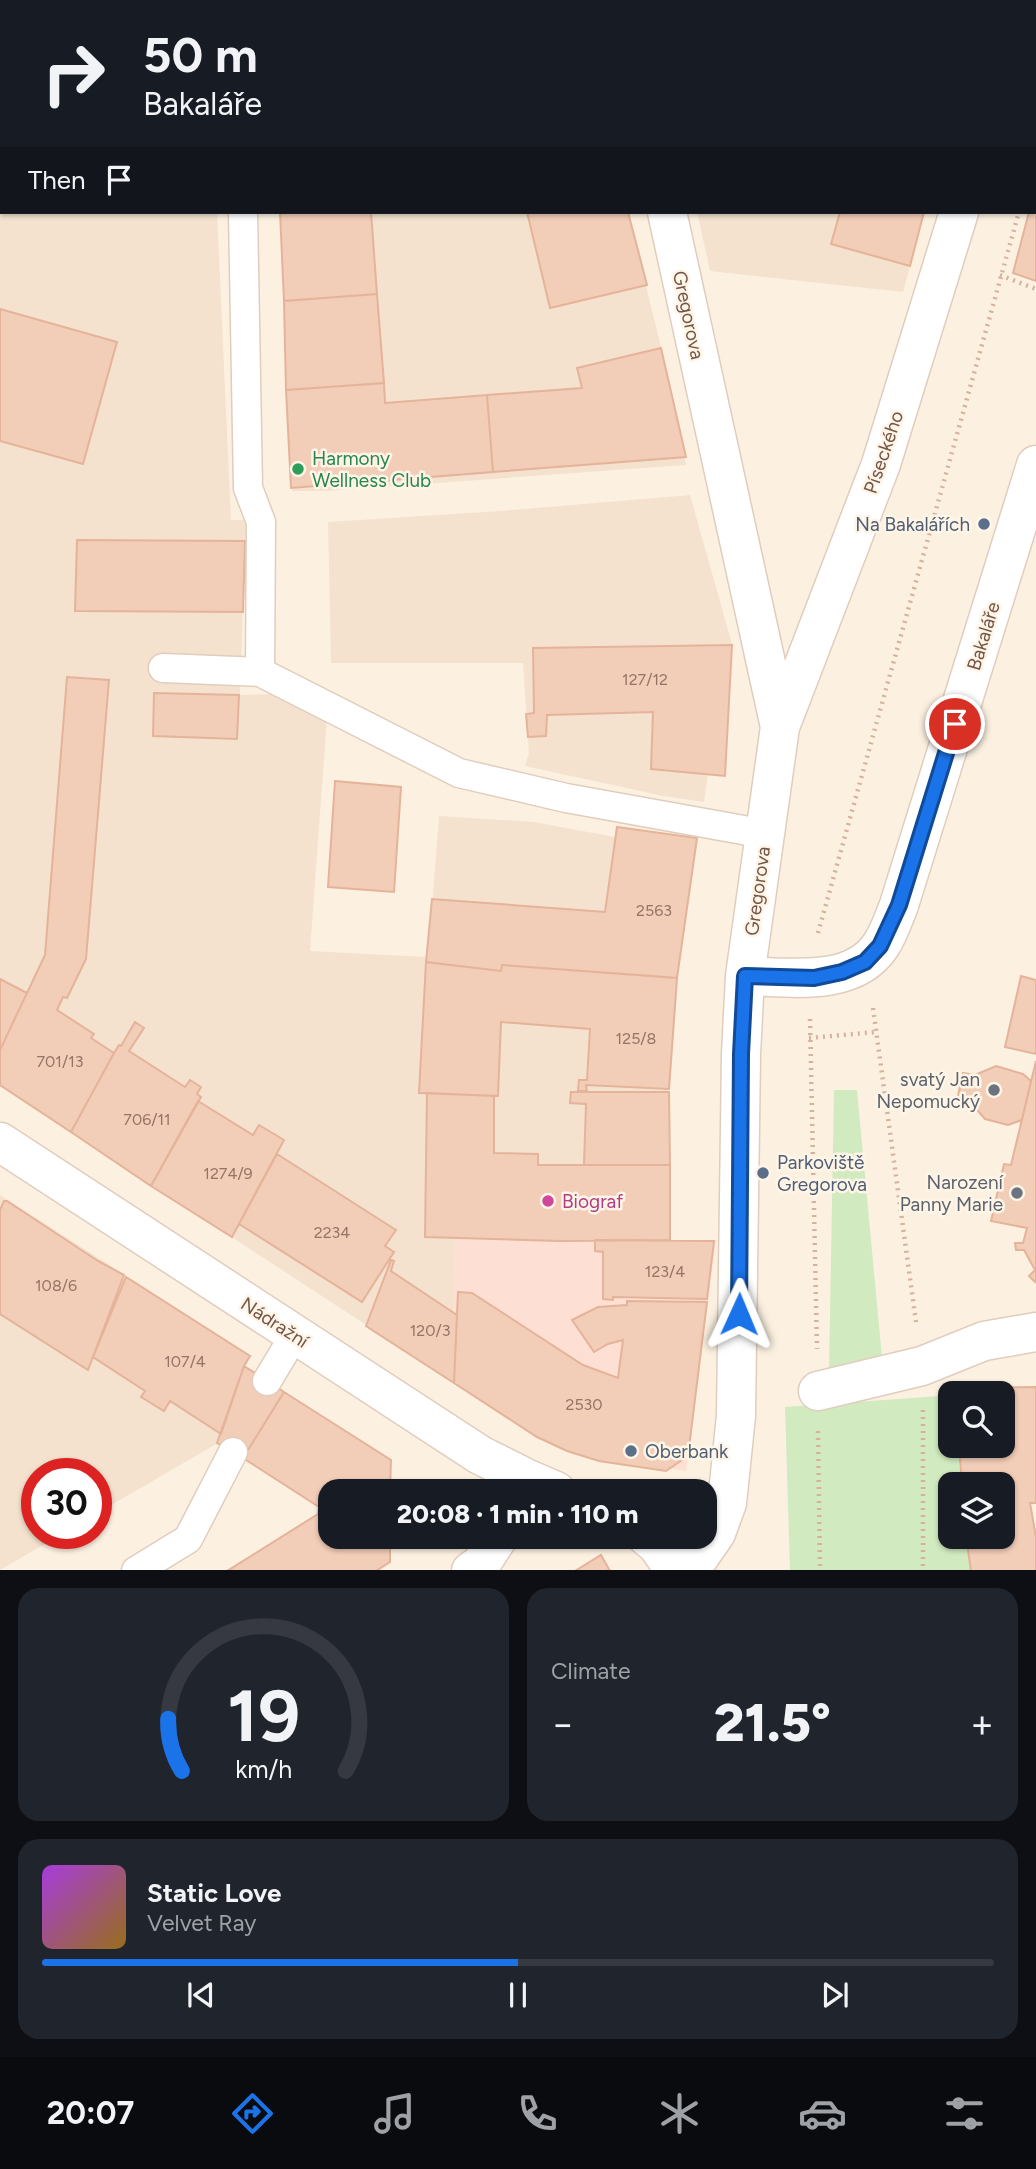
<!DOCTYPE html>
<html lang="en">
<head>
<meta charset="utf-8">
<style>
	body { margin:0; font-family:Figtree,sans-serif; background:#20242c; color:#f1f3f6; height:100vh; display:flex; flex-direction:column; font-size:26px; white-space:nowrap }
	* { box-sizing:border-box; margin:0 }
	p { font-size:23px; color:#9ea1a6 }
	.icon { flex:none; width:38px; height:38px; fill:none; stroke:currentColor; stroke-width:2; stroke-linecap:round; stroke-linejoin:round }
	.map { position:relative; height:1570px; overflow:hidden }
	.details { display:flex; flex-direction:column; gap:18px; padding:18px; background:#0d0f14; flex:1 }
	.details>* { flex:none }
	.hud { position:absolute; left:0px; top:0px; width:1036px; height:214px; box-shadow:0 2px 5px #0004; background:#171b24; color:#f1f3f6; overflow:hidden }
	.fabs { position:absolute; left:938px; top:1381px; display:grid; gap:14px }
	.fabs a { display:grid; place-items:center; width:77px; height:77px; border-radius:14px; background:#171b24; box-shadow:0 2px 5px #0004; font-size:35px }
	.speed { position:absolute; left:21px; top:1458px; display:flex; gap:14px; font-size:35px; font-weight:700; text-align:center }
	.speed>* { display:grid; place-content:center; width:91px; height:91px; border-radius:50%; background:#171b24; box-shadow:0 2px 5px #0004; line-height:1 }
	.speed .limit { border:10px solid #d22; background:#fff; color:#111 }
	.pin { position:absolute; display:grid; place-items:center; width:60px; height:60px; color:#fff; margin:-30px; border:4px solid #fff; border-radius:50%; box-shadow:0 2px 7px #0007 }
	.me { position:absolute; width:77px; margin:-38px; rotate:1deg; stroke-linejoin:round; filter:drop-shadow(0 0 5px #0008) }
	.turn { display:flex; align-items:center; gap:24px; height:147px; padding:0 28px; font-size:32px }
	.turn .icon { width:91px; height:91px; stroke-width:2.5 }
	.turn b { display:block; font-size:49px; line-height:60px }
	.then { display:flex; align-items:center; height:66px; padding:0 28px; background:#0003; gap:14px; font-size:26px }
	.big { font-size:52px; font-weight:800; line-height:1.1 }
	.details .widget { flex:1; display:flex; flex-direction:column; justify-content:center; gap:10px; min-width:0; padding:0 24px; border-radius:21px; background:#20242c }
	.details .dial { align-items:center; gap:0 }
	.dial svg { height:182px; overflow:visible; fill:none; stroke:#363941; stroke-width:7; stroke-linecap:round; text-anchor:middle }
	.dial text { fill:#f1f3f6; stroke:none }
	.song { display:flex; align-items:center; gap:21px }
	.cover { width:84px; height:84px; border-radius:10px; background:linear-gradient(135deg,hsl(280 70% 55%),hsl(40 70% 35%)) }
	.played { height:7px; border-radius:4px; background:linear-gradient(90deg,#1a73e8 50%,#363941 50%) }
	.keys { display:flex; justify-content:space-around; direction:ltr }
	.heat { display:flex; justify-content:space-between; align-items:center; font-size:38px; direction:ltr }
	.details .tiles { flex:1; display:grid; gap:18px; grid-template-columns:1fr 1fr }
	.widget:last-child { grid-column:span 2 }
	.trip { position:absolute; left:318px; top:1479px; width:399px; height:70px; border-radius:21px; background:#171b24; box-shadow:0 2px 5px #0004; font-weight:800; line-height:70px; text-align:center }
	.tabs { display:flex; height:112px; justify-content:space-around; align-items:center; background:#090b0e; color:#9ea1a6 }
	.tabs .icon { width:49px; height:49px }
	.tabs .active { color:#1a73e8 }
	.tabs b { font-size:32px; color:#f1f3f6 }
	.map>svg:first-child { display:block }
	.residential { fill:#f4e2cf }
	.commercial { fill:#fddfd4 }
	.green { fill:#d2eac0 }
	.building { fill:#f2cdb8; stroke:#e5b399; stroke-width:2 }
	.lines { fill:none; stroke-linecap:round; stroke-linejoin:round }
	.service-casing { stroke:#e0cdbd; stroke-width:31 }
	.pedestrian-casing { stroke:#e0cdbd; stroke-width:41 }
	.minor-casing { stroke:#e0cdbd; stroke-width:41 }
	.path { stroke:#d6b19c; stroke-width:4.5; stroke-dasharray:2 5; stroke-linecap:butt }
	.service { stroke:#fff; stroke-width:28 }
	.pedestrian { stroke:#fff; stroke-width:38 }
	.minor { stroke:#fff; stroke-width:38 }
	.route-casing { stroke:#114b97; stroke-width:18 }
	.route { stroke:#1a73e8; stroke-width:12 }
	.leisure-dot { fill:#2e9e5b; stroke:#fff5e7; stroke-width:2.5 }
	.service-dot { fill:#5c6f8a; stroke:#fff5e7; stroke-width:2.5 }
	.worship-dot { fill:#6b7280; stroke:#fff5e7; stroke-width:2.5 }
	.hotel-dot { fill:#d1479c; stroke:#fff5e7; stroke-width:2.5 }
	.labels { text-anchor:middle; stroke-width:5; stroke-linejoin:round; paint-order:stroke }
	.number-label { font-size:16px; fill:#947464 }
	.street-label { font-size:19px; fill:#745648; stroke:#fff5e7 }
	.leisure-label { font-size:19px; fill:#27864d; stroke:#fff5e7; text-anchor:start }
	.service-label { font-size:19px; fill:#4e5e75; stroke:#fff5e7; text-anchor:start }
	.worship-label { font-size:19px; fill:#5b616d; stroke:#fff5e7; text-anchor:end }
	.hotel-label { font-size:19px; fill:#b23c85; stroke:#fff5e7; text-anchor:start }
</style>
</head>
<body>
<div class="map">
<svg width="1036" height="1571" viewBox="0 0 1036 1571">
	<rect width="100%" height="100%" fill="#fcf1e1"/>
	<path class="residential" d="M0,0h279l-277,2v210h215l14,308h15l-6,175 36,-1 51,24 -17,233 118,6 11,-141 95,6 81,15 1,-11 82,12 -22,140 -7,110 1,151h-215l-3,142 -452,-295z
		M282,212h346l33,135 25,118 -360,26h-34z
		M697,212h228l-22,80 -193,-21z
		M690,495l42,149 -8,131 -16,-1 -4,28 -41,-6 -138,-30 4,-13 -6,-90h-192l-3,-141 172,-11z
		M0,1195l252,161 -8,9 -26,78 -122,71v-40h-59v59h27l-64,37z"/>
	<path class="commercial" d="M455,1239l261,1 -30,231 -92,-14 -142,-76z"/>
	<path class="green" d="M834,1090h23l25,268 -53,13z
		M954,1388l1,5h-5v53h9l3,38h-12v52l16,1 5,33h-181l-5,-163 155,-11z"/>
	<path class="building" d="M0,0h72l5,2h-75v47z
		M320,0h30l5,2h-36z
		M360,0h190l1,2h-191z
		M1034,207h2v74l-23,-8 16,-61h5z
		M280,212h91l6,82 -93,7z
		M527,212h101l19,73 -97,23z
		M840,212h84l-14,54 -79,-22z
		M377,294l7,89 -98,7 -2,-89z
		M0,309l117,33 -34,122 -83,-23z
		M661,348l25,109 -193,15 -6,-77 95,-7 -5,-20z
		M384,383l1,20 102,-8 6,77 -202,16 -5,-98z
		M77,540l168,1 -2,71 -168,-1z
		M732,645l-7,131 -74,-7 2,-57 -106,3 -1,21 -18,1 -2,-23 8,-1 -1,-65z
		M67,677l42,3 -23,279 -19,39 -4,-1 -6,13 37,24 -3,4 23,15 -43,79 -71,-47v-35l45,-95z
		M154,693l85,2 -2,44 -84,-3z
		M335,781l66,6 -7,105 -66,-5z
		M617,827l80,11 -20,140 -175,-13 -1,6 -75,-9 6,-63 173,13z
		M426,962l75,9 1,-6 175,13 -8,111 -83,-4 1,6h-9l1,-11h8l3,-51 -89,-7 -3,74 -79,-3z
		M1021,976l15,4v74l-31,-7z
		M0,979l27,14 -27,57z
		M135,1022l9,6 -15,23 56,36 5,-7 11,7 -4,7 4,3 -50,89 -80,-54 43,-79 5,-8 2,1z
		M1036,1061v219l-1,2 -6,-6 6,-6 -11,-20h-8l-1,-7h8l4,-15 -36,-7 13,-57 7,1z
		M996,1066l27,8 8,7 -9,39 -14,5 -23,-6 -14,-16 -14,-3 6,-27 12,2z
		M571,1092h98l1,73h-86l2,-61 -16,-1z
		M427,1093l67,3v57l44,1v11h132v75l-111,1 -134,-4z
		M198,1101l55,34 6,-10 25,15 -52,97 -81,-51z
		M277,1154l119,76 -11,16 9,6 -32,50 -123,-78z
		M4,1201h3l91,60 26,14 -36,95 -88,-56v-104z
		M595,1240l119,1 -7,58 -94,-2v3l-10,-1v-47l-8,-1z
		M391,1260l3,1 -3,10 66,44 -3,68 -88,-57z
		M126,1277l124,79 -6,10 -23,68 -51,-33 -6,10 -23,-14 4,-6 -52,-34z
		M458,1292l14,1 111,72 35,13 5,-38 -15,4 -14,8 -22,-32 26,-13 29,-2v-4l80,1 -19,154h-3l-3,4 -16,11 -67,-10 -32,-10 -30,-14 -83,-54z
		M244,1366l40,26 -41,66 -26,-15z
		M1036,1387v116h-6l6,34v34h-65l-5,-35h37v-52h-41l-3,-38h44v-53h-48l-1,-5z
		M284,1392l107,68 -1,31h-59v45h59v26l-14,9h-149l91,-57 1,-7 -76,-49z
		M601,1555l9,16h-35z"/>
	<g class="lines">
		<g class="service-casing">
			<path id="service" d="M300,2v-2
				M243,212l5,276 13,34 -1,150
				M163,668l97,4 199,101 107,25 199,36
				M267,1381l27,-45
				M136,1571l52,-32 45,-87"/>
		</g>
		<g class="pedestrian-casing">
			<path id="pedestrian" d="M818,1391l104,-25 62,-25 52,-9"/>
		</g>
		<g class="minor-casing">
			<path id="minor" d="M620,0v2
				M1025,2v-2
				M667,212l113,515 -35,249 -4,78 -5,362 -9,87 -11,30 -16,23 -13,15
				M780,727l101,-263 78,-252
				M745,976c44,1 108,12 136,-31 8,-12 13,-27 18,-40l137,-440
				M0,1142l480,313 48,24 28,12
				M646,1536l11,9 18,26
				M471,1571l10,-7 18,-28"/>
		</g>
		<path class="path" d="M1034,161l2,-6
			M1000,275l36,14
			M818,933l201,-721
			M873,1008l43,314
			M810,1019l7,330
			M809,1038l67,-6
			M923,1410v161
			M818,1431l2,140"/>
		<use href="#service" class="service"/>
		<use href="#pedestrian" class="pedestrian"/>
		<use href="#minor" class="minor"/>
	</g>
	<g class="lines">
		<g class="route-casing">
			<path id="route" d="M739,1314l2,-260 4,-78 69,2 28,-6 23,-10 15,-16 19,-41 56,-181"/>
		</g>
		<use href="#route" class="route"/>
	</g>
	<circle class="leisure-dot" cx="298" cy="469" r="7"/>
	<g class="service-dot">
		<circle cx="984" cy="524" r="7"/>
		<circle cx="763" cy="1173" r="7"/>
		<circle cx="631" cy="1451" r="7"/>
	</g>
	<g class="worship-dot">
		<circle cx="994" cy="1090" r="7"/>
		<circle cx="1017" cy="1193" r="7"/>
	</g>
	<circle class="hotel-dot" cx="548" cy="1201" r="7"/>
	<g class="labels">
		<g class="number-label">
			<text x="645" y="685">127/12</text>
			<text x="654" y="916">2563</text>
			<text x="636" y="1044">125/8</text>
			<text x="60" y="1067">701/13</text>
			<text x="147" y="1125">706/11</text>
			<text x="228" y="1179">1274/9</text>
			<text x="332" y="1238">2234</text>
			<text x="665" y="1277">123/4</text>
			<text x="56" y="1291">108/6</text>
			<text x="430" y="1336">120/3</text>
			<text x="185" y="1367">107/4</text>
			<text x="584" y="1410">2530</text>
		</g>
		<g class="street-label">
			<text transform="translate(689 315) rotate(78)" y="7">Gregorova</text>
			<text transform="translate(883 452) rotate(-71)" y="7">Píseckého</text>
			<text transform="translate(983 636) rotate(-73)" y="7">Bakaláře</text>
			<text transform="translate(757 891) rotate(-82)" y="7">Gregorova</text>
			<text transform="translate(275 1322) rotate(33)" y="7">Nádražní</text>
		</g>
		<g class="leisure-label">
			<text x="312" y="465">Harmony<tspan x="312" dy="22">Wellness Club</tspan></text>
		</g>
		<g class="service-label">
			<text x="970" y="531" text-anchor="end">Na Bakalářích</text>
			<text x="777" y="1169">Parkoviště<tspan x="777" dy="22">Gregorova</tspan></text>
			<text x="645" y="1458">Oberbank</text>
		</g>
		<g class="worship-label">
			<text x="980" y="1086">svatý Jan<tspan x="980" dy="22">Nepomucký</tspan></text>
			<text x="1003" y="1189">Narození<tspan x="1003" dy="22">Panny Marie</tspan></text>
		</g>
		<g class="hotel-label">
			<text x="562" y="1208">Biograf</text>
		</g>
	</g>
</svg>
<div class="fabs">
<a><svg class="icon" aria-label="search" viewBox="0 0 24 24"><circle cx="10" cy="10" r="6"/><path d="M15 15l6 6"/></svg></a>
<a><svg class="icon" aria-label="layers" viewBox="0 0 24 24"><path d="M12 4l9 5-9 5-9-5zM3 14l9 5 9-5"/></svg></a>
</div>
<div class="speed"><div class="limit">30</div></div>
<div class="pin" style="left:955px;top:724px;background:#d93025"><svg class="icon" aria-label="arrive" viewBox="0 0 24 24"><path d="M6 21V4h12l-3 4 3 4H6"/></svg></div>
<svg class="me" style="left:739px;top:1314px" viewBox="-20 -20 40 40"><path d="M0-17L14 15 0 8-14 15z" fill="#1a73e8" stroke="#fff" stroke-width="4"/></svg>
<div class="trip">20:08 · 1 min · 110 m</div>
<div class="hud">
<div class="turn"><svg class="icon" aria-label="right" viewBox="0 0 24 24"><path d="M7 20v-9h11M14 6l5 5-5 5"/></svg><div><b>50 m</b>Bakaláře</div></div>
<div class="then">Then<svg class="icon" aria-label="arrive" viewBox="0 0 24 24"><path d="M6 21V4h12l-3 4 3 4H6"/></svg></div>
</div>
</div>
<section class="details">
<div class="tiles">
<div class="widget dial"><svg viewBox="0 0 100 80">
<path d="M14 69A42 42 0 1 1 86 69"/>
<path d="M14 69A42 42 0 0 1 8 46" stroke="#1a73e8"/>
<text x="50" y="56" font-size="32" font-weight="700">19</text>
<text x="50" y="72" font-size="11">km/h</text>
</svg></div>
<div class="widget"><p>Climate</p>
<div class="heat"><a>−</a><b class="big">21.5°</b><a>+</a></div>
</div>
<div class="widget">
<div class="song"><i class="cover"></i><div><b>Static Love</b><p>Velvet Ray</p></div></div>
<div class="played"></div>
<div class="keys"><svg class="icon" aria-label="previous" viewBox="0 0 24 24"><path d="M18 5L8 12l10 7zM5 5v14"/></svg><svg class="icon" aria-label="pause" viewBox="0 0 24 24"><path d="M8 5v14M16 5v14"/></svg><svg class="icon" aria-label="next" viewBox="0 0 24 24"><path d="M6 5l10 7-10 7zM19 5v14"/></svg></div>
</div>
</div>
</section>
<nav class="tabs">
<b>20:07</b>
<svg class="icon active" aria-label="directions" viewBox="0 0 24 24"><path d="M12 3l9 9-9 9-9-9zM9 14v-3h6M13 9l2 2-2 2"/></svg>
<svg class="icon" aria-label="music" viewBox="0 0 24 24"><path d="M9 18V5l10-2v13"/><circle cx="6" cy="18" r="3"/><circle cx="16" cy="16" r="3"/></svg>
<svg class="icon" aria-label="phone" viewBox="0 0 24 24"><path d="M5 4h4l2 5-3 2q2 4 5 5l2-3 5 2v4C11 20 4 13 5 4z"/></svg>
<svg class="icon" aria-label="climate" viewBox="0 0 24 24"><path d="M12 3v18M4 7l16 10M4 17L20 7"/></svg>
<svg class="icon" aria-label="car" viewBox="0 0 24 24"><path d="M5 17H2v-5l4-1 3-4h7l3 4 3 1v5h-3M9 17h6M6 11h13"/><circle cx="7" cy="17" r="2"/><circle cx="17" cy="17" r="2"/></svg>
<svg class="icon" aria-label="filters" viewBox="0 0 24 24"><path d="M4 7h16M4 17h16"/><circle cx="9" cy="7" r="2"/><circle cx="15" cy="17" r="2"/></svg>
</nav>
</body>
</html>
